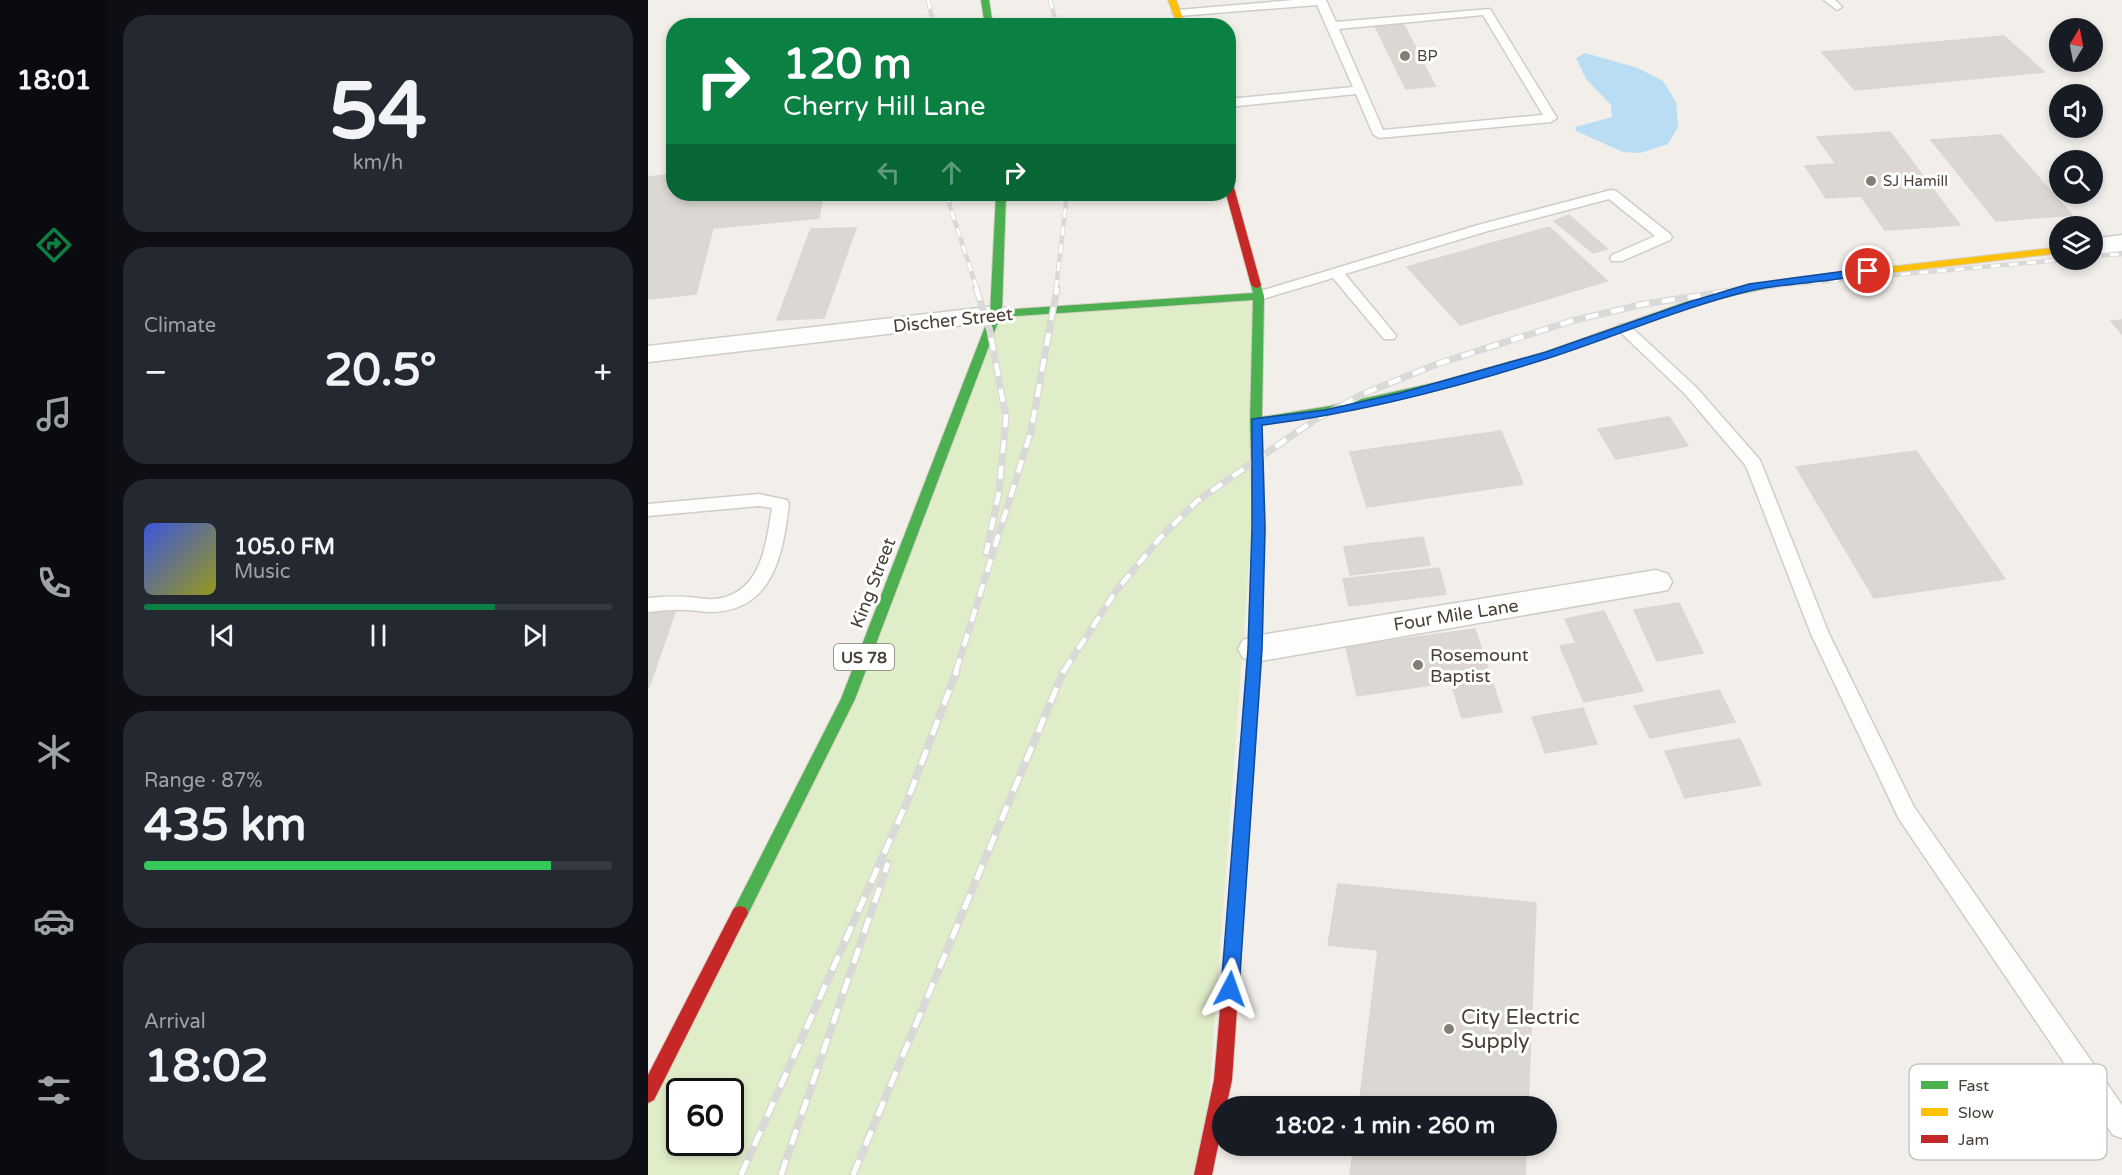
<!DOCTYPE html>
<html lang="en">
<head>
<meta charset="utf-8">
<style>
	body { margin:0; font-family:"Varela Round",sans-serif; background:#242831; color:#f1f3f6; height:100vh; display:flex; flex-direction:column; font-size:22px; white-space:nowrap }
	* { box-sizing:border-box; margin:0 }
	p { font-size:20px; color:#9ea1a6 }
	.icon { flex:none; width:33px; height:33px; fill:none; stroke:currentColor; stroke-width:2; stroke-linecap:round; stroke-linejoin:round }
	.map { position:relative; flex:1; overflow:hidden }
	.sheet { display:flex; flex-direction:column; gap:15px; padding:15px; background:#0d0f14; width:540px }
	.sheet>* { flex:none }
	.hud { position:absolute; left:18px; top:18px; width:570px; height:183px; border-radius:24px; box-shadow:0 3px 9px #0003; background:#0b8043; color:#fff; overflow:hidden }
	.needle { width:39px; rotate:10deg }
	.controls { position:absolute; left:1401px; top:18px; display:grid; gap:12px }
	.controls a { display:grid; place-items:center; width:54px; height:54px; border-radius:50%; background:#171b24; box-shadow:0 3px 9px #0003; font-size:30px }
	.speed { position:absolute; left:18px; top:1078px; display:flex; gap:12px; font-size:30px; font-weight:700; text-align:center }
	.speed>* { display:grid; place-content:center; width:78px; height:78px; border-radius:50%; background:#171b24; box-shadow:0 3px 9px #0003; line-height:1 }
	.speed .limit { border:3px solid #111; border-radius:9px; background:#fff; color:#111 }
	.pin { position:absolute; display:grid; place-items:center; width:51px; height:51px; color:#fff; margin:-26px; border:3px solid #fff; border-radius:50%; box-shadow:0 2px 6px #0007 }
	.me { position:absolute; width:66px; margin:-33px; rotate:4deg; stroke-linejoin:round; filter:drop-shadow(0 0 4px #0008) }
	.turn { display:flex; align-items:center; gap:21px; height:126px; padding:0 18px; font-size:27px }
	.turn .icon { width:78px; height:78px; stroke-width:2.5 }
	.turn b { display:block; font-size:42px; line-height:51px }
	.lanes { display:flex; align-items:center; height:57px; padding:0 18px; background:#0003; justify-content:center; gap:30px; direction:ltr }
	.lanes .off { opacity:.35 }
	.big { font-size:45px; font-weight:800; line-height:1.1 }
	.sheet .tile { flex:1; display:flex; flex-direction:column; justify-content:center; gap:9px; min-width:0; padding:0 21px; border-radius:24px; background:#242831 }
	.sheet .dial { align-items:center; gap:0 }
	.dial b { font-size:78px; line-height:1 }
	.song { display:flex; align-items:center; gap:18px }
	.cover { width:72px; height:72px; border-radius:9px; background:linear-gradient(135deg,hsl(230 70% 55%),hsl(60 70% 35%)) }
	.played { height:6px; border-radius:3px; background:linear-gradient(90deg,#0b8043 75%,#363941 75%) }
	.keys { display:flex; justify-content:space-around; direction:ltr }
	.heat { display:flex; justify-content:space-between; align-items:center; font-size:33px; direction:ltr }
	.charge { height:9px; border-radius:4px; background:linear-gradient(90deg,#34c759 87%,#363941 0) }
	.trip { position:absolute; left:564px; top:1096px; width:345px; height:60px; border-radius:30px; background:#171b24; box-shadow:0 3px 9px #0003; font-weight:800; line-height:60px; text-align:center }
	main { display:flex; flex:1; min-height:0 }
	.tabs { display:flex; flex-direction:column; width:108px; justify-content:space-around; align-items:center; background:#090b0e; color:#9ea1a6 }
	.tabs .icon { width:42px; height:42px }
	.tabs .current { color:#0b8043 }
	.tabs b { font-size:27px; color:#f1f3f6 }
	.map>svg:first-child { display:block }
	.green { fill:#e0edc9; fill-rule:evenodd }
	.water { fill:#b9ddf2 }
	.building { fill:#dbd8d3; stroke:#dad6d0; stroke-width:1.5 }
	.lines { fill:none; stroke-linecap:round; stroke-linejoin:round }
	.lane-casing { stroke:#d0cdc8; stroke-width:3 }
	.street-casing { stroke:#d0cdc8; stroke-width:3 }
	.fast-casing { stroke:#d3cec3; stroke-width:2 }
	.slow-casing { stroke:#d3cec3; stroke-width:2 }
	.jam-casing { stroke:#d3cec3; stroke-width:2 }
	.lane { fill:#fdfdfc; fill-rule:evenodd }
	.street { fill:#fdfdfc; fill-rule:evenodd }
	.fast { fill:#4caf50; fill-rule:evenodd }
	.slow { fill:#ffc107; fill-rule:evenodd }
	.jam { fill:#c62828; fill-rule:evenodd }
	.rail-far2-casing { stroke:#d9d9d8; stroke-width:4.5 }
	.rail-far1-casing { stroke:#d9d9d8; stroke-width:7 }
	.rail-casing { stroke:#d9d9d8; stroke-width:8 }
	.rail-far2 { stroke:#fff; stroke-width:3; stroke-dasharray:9; stroke-linecap:butt }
	.rail-far1 { stroke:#fff; stroke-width:4.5; stroke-dasharray:13; stroke-linecap:butt }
	.rail { stroke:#fff; stroke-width:5; stroke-dasharray:16; stroke-linecap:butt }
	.route { fill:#1a73e8; stroke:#114b97; stroke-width:1.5 }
	.poi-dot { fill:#847e75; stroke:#fff; stroke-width:2 }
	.labels { text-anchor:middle; stroke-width:6; stroke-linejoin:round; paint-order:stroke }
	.far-poi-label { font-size:15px; fill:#494136; stroke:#fff; text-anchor:start }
	.shield { fill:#fff; stroke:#807a72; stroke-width:1.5 }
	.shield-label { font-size:16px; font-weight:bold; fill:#494136 }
	.street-label { font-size:18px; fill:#494136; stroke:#fff }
	.poi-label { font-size:18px; fill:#494136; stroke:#fff; text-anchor:start }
	.near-poi-label { font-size:21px; fill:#494136; stroke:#fff; text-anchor:start }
	.key { fill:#fff; stroke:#c8c6c3; stroke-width:1.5 }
	.key-label { font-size:16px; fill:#494136 }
</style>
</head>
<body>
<main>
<nav class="tabs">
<b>18:01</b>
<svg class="icon current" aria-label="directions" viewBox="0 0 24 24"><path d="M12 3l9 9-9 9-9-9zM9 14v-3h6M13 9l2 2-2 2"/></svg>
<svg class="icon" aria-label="music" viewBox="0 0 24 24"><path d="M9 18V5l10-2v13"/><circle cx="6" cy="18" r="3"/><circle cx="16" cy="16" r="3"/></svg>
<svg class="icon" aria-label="phone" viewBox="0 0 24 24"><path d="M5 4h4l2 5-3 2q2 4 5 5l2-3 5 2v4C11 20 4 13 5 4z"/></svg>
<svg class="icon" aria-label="climate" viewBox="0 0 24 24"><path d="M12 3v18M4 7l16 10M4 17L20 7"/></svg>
<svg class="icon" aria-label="car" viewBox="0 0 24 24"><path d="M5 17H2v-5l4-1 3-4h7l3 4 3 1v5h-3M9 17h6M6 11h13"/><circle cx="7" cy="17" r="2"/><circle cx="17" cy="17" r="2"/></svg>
<svg class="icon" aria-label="filters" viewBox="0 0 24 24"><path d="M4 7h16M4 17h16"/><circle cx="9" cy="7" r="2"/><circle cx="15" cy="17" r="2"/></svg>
</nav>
<section class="sheet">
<div class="tile dial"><b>54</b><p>km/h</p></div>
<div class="tile"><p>Climate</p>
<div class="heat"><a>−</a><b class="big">20.5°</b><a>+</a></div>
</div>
<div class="tile">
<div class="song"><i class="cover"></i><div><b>105.0 FM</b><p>Music</p></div></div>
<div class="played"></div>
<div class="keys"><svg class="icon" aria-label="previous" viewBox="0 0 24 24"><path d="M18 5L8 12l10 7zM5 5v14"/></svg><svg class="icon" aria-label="pause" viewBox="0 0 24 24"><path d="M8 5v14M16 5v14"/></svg><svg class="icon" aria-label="next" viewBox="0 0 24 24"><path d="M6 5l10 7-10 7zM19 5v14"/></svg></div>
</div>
<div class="tile"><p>Range · 87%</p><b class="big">435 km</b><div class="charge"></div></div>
<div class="tile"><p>Arrival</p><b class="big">18:02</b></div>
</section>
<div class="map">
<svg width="1474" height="1175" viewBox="0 0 1474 1175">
	<rect width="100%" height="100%" fill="#f2efeb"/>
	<path class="green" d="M611,296l-2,162 -54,717h-555v-81l200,-395 148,-385zM32,1092h50v51h-50z"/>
	<path class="water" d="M937,53l53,15 25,13 13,21 2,25 -10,17 -28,9 -17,-1 -47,-21 -1,-4 37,-10 -1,-12 -25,-26 -10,-21z"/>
	<path class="building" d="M755,23l32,63 -29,3 -31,-63z
		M1356,36l40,36 -189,18 -33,-38z
		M1242,132l70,93 -75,5 -24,-34 -35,2 -21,-32 31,-2 -19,-27z
		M1353,135l71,80 -76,6 -65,-81z
		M26,174v20h149l-4,24 -106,10 -17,66 -48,5v-122z
		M921,215l38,34 -14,4 -39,-32z
		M901,227l58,54 -147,44 -53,-58z
		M208,228l-32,90 -47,2 34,-91z
		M1474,320v14l-11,-13z
		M1021,417l19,29 -72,13 -18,-30z
		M853,431l22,53 -156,23 -17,-55z
		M1268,451l89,128 -131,19 -78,-131z
		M775,537l7,28 -80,10 -6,-28z
		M791,568l7,26 -97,12 -6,-27z
		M1031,603l24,50 -46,8 -23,-51z
		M956,611l39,80 -59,11 -24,-56 16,-3 -11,-24z
		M27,612l-26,75h-1v-73z
		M827,629l27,83 -40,6 -11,-36 -94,14 -11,-49z
		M1071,690l16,32 -85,16 -16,-32z
		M935,708l14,36 -52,9 -13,-36z
		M1092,739l21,46 -76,13 -20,-47z
		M690,884l198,19 -8,204h-169l19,-157 -50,-5z
		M706,1146h172l-1,29h-175z"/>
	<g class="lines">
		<g class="lane-casing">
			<path id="lane" d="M646,0h32l10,22 154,-13 67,109 -6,4 -172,16 -6,-4 -17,-40 -128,13v-8l125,-12 -36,-82 -139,11 -6,-3 6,-3zM835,15l60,100 -160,15 -44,-101z
				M1176,0h11l7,7 -5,3z
				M963,190l5,1 54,43 2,3 -2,3 -48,21h-10l-2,-3 2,-3 43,-19 -46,-37 -121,32 -143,43 49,59 2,3 -2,3h-10l-51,-61 -74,22 -7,-4 2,-3 224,-68z
				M976,324l5,1 67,62 64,73 69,174 85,173 208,298v33l-9,-3 -214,-316 -88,-185 -65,-168 -62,-73 -65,-62 -2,-3 2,-3z
				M111,494l28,6 2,4c-6,49 -15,106 -77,108 -9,0 -18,-2 -27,-2 -12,-1 -25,1 -37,2v-14c12,-1 25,-2 38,-1 9,0 19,3 28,2 47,-4 52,-54 58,-91l-13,-2 -111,10v-12z"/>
		</g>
		<g class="street-casing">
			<path id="street" d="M1474,235v16l-30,4v-16z
				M348,306l10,2 3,6 -3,6 -358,42v-16z
				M1008,570l12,4 4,8 -4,8 -413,72 -12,-4 -5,-9 5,-9 12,-4z"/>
		</g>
		<g class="fast-casing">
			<path id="fast" d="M333,0h8l4,26h-8z
				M348,194h10l-4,116 251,-17 -2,-8 5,-3 4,1 4,13 -2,121 68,-11 108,-24 107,-30 149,-53 55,-14 45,-7 5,3 -5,3c-23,4 -45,7 -67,13 -59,16 -115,40 -173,59 -95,31 -193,54 -292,69l3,103 -3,121 -21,302 -2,5 -6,3 -6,-3 -2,-5 23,-302 5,-121 -3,-106 3,-122 -253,17 -145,382 -109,219 -6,2 -6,-2 -2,-5 109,-214 149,-385z"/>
		</g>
		<g class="slow-casing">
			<path id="slow" d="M520,0h8l10,26h-8z
				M1412,247v6l-266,31 -5,-3 5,-3z"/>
		</g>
		<g class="jam-casing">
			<path id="jam" d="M580,181l5,3 28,101 -1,2 -4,1 -5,-3 -25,-91h2z
				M92,906l6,2 2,5 -94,187 -6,3v-28l86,-167z
				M585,943l6,3 2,5 -9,129 -6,27h-4v19l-10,49h-18l20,-95 11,-129 2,-5z"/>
		</g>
		<use href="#lane" class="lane"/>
		<use href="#street" class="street"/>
		<use href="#fast" class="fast"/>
		<use href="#slow" class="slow"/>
		<use href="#jam" class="jam"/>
		<g class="rail-far2-casing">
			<path id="rail-far2" d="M280,0l6,26
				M402,0l7,26
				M298,194l31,95
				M1444,256l30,-2
				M408,289l11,-95
				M1092,289l320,-29"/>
		</g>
		<g class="rail-far1-casing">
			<path id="rail-far1" d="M328,288l14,43 16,87 -7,74 -13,62
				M308,671l75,-240 26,-143
				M416,671l52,-80 43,-52 38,-38 116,-80 50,-27 74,-30 134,-43 73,-17 106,-16"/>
		</g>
		<g class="rail-casing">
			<path id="rail" d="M93,1175l165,-371 51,-134
				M133,1175l107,-312
				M205,1175l211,-505"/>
		</g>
		<use href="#rail-far2" class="rail-far2"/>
		<use href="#rail-far1" class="rail-far1"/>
		<use href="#rail" class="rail"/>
	</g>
	<path class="route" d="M1220,268l5,3 -2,2c-40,10 -82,9 -122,18 -66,16 -130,44 -194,65 -96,31 -194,57 -293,69l3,103 -3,121 -23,340 -3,6 -6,2 -6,-2 -3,-6 27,-340 4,-121v-109l73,-9 75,-17 146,-41 143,-50 60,-18z"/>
	<g class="poi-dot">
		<circle cx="757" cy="56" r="6"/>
		<circle cx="1223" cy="181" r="6"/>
		<circle cx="770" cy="665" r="6"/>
		<circle cx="801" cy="1029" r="6"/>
	</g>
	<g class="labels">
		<g class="far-poi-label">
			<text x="769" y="61">BP</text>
			<text x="1235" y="186">SJ Hamill</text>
		</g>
		<rect class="shield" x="186" y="644" width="60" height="26" rx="4.5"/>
		<g class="shield-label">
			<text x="216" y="663">US 78</text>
		</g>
		<g class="street-label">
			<text transform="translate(305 320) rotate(-6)" y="6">Discher Street</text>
			<text transform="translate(225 583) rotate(-69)" y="6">King Street</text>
			<text transform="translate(808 615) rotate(-9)" y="6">Four Mile Lane</text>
		</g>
		<g class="poi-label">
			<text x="782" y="661">Rosemount<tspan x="782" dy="21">Baptist</tspan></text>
		</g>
		<g class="near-poi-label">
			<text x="813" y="1024">City Electric<tspan x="813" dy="24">Supply</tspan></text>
		</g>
	</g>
	<rect x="1261" y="1064" width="198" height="96" rx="9" class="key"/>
	<rect x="1273" y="1081" width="27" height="8" fill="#4caf50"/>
	<rect x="1273" y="1108" width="27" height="8" fill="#ffc107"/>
	<rect x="1273" y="1135" width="27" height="8" fill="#c62828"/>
	<g class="key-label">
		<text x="1310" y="1091">Fast</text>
		<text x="1310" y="1118">Slow</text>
		<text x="1310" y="1145">Jam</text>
	</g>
</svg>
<div class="controls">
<a><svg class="needle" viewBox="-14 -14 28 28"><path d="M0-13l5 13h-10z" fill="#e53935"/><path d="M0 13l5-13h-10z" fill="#9ea1a6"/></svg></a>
<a><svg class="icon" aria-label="sound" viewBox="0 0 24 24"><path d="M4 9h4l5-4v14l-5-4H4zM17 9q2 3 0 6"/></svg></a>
<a><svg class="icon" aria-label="search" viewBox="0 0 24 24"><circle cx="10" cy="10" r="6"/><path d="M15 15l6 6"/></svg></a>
<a><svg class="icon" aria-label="layers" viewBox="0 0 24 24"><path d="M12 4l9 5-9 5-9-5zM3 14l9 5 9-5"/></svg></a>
</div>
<div class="speed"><div class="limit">60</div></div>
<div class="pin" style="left:1220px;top:271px;background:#d93025"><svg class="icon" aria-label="arrive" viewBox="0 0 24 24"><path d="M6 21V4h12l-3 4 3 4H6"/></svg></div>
<svg class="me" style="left:582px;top:989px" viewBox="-20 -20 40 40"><path d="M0-17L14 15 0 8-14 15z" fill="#1a73e8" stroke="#fff" stroke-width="4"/></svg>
<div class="trip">18:02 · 1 min · 260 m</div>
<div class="hud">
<div class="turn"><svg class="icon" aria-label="right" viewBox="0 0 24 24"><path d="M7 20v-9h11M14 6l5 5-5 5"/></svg><div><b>120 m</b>Cherry Hill Lane</div></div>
<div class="lanes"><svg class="icon off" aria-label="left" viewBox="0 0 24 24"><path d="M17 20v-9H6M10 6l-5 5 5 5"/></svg><svg class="icon off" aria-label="ahead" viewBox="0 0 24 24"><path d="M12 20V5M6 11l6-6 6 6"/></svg><svg class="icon" aria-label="right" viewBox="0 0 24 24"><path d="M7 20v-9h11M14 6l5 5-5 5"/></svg></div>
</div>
</div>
</main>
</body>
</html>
